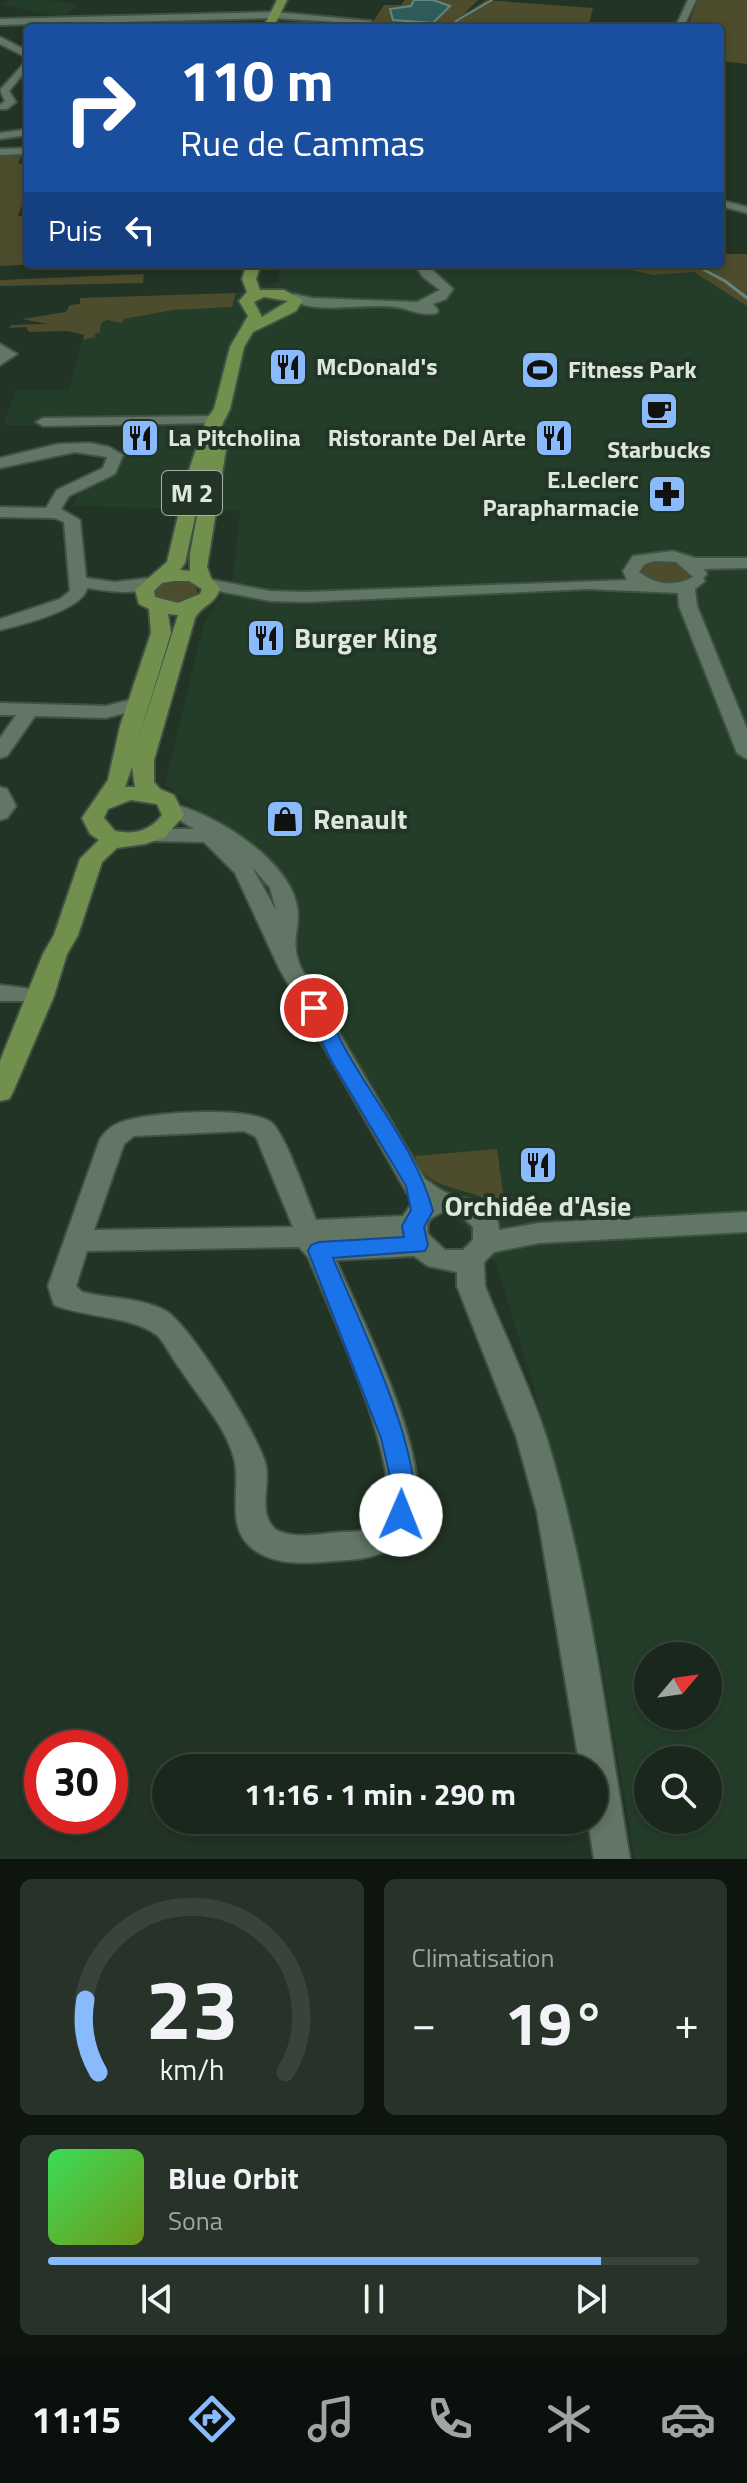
<!DOCTYPE html>
<html lang="fr">
<head>
<meta charset="utf-8">
<style>
	body { margin:0; font-family:"Titillium Web",sans-serif; background:#273329; color:#f1f3f6; height:100vh; display:flex; flex-direction:column; font-size:30px; white-space:nowrap }
	* { box-sizing:border-box; margin:0 }
	p { font-size:26px; color:#9fa5a3 }
	.icon { flex:none; width:44px; height:44px; fill:none; stroke:currentColor; stroke-width:2; stroke-linecap:round; stroke-linejoin:round }
	.map { position:relative; height:1859px; overflow:hidden }
	.details { display:flex; flex-direction:column; gap:20px; padding:20px; background:#0e150f; flex:1 }
	.details>* { flex:none }
	.hud { position:absolute; left:24px; top:24px; width:700px; height:244px; border-radius:8px; box-shadow:0 4px 12px #0003,0 0 0 2px #38443b; background:#1a4fa0; color:#fff; overflow:hidden }
	.needle { width:52px; rotate:61deg }
	.controls { position:absolute; left:634px; top:1642px; display:grid; gap:16px }
	.controls a { display:grid; place-items:center; width:88px; height:88px; border-radius:50%; background:#1a271c; box-shadow:0 4px 12px #0003,0 0 0 2px #38443b; font-size:40px }
	.speed { position:absolute; left:24px; top:1730px; display:flex; gap:16px; font-size:40px; font-weight:700; text-align:center }
	.speed>* { display:grid; place-content:center; width:104px; height:104px; border-radius:50%; background:#1a271c; box-shadow:0 4px 12px #0003,0 0 0 2px #38443b; line-height:1 }
	.speed .limit { border:12px solid #d22; background:#fff; color:#111 }
	.pin { position:absolute; display:grid; place-items:center; width:68px; height:68px; color:#fff; margin:-34px; border:4px solid #fff; border-radius:50%; box-shadow:0 2px 8px #0007 }
	.me { position:absolute; width:88px; margin:-44px; rotate:1deg; stroke-linejoin:round; filter:drop-shadow(0 0 6px #0008) }
	.turn { display:flex; align-items:center; gap:28px; height:168px; padding:0 24px; font-size:36px }
	.turn .icon { width:104px; height:104px; stroke-width:2.5 }
	.turn b { display:block; font-size:56px; line-height:68px }
	.then { display:flex; align-items:center; height:76px; padding:0 24px; background:#0003; gap:16px; font-size:30px }
	.big { font-size:60px; font-weight:700; line-height:1.1 }
	.details .tile { flex:1; display:flex; flex-direction:column; justify-content:center; gap:12px; min-width:0; padding:0 28px; border-radius:12px; background:#273329 }
	.details .dial { align-items:center; gap:0 }
	.dial svg { height:208px; overflow:visible; fill:none; stroke:#38443b; stroke-width:7; stroke-linecap:round; text-anchor:middle }
	.dial text { fill:#f1f3f6; stroke:none }
	.song { display:flex; align-items:center; gap:24px }
	.cover { width:96px; height:96px; border-radius:12px; background:linear-gradient(135deg,hsl(130 70% 55%),hsl(80 70% 35%)) }
	.played { height:8px; border-radius:4px; background:linear-gradient(90deg,#89bafc 85%,#38443b 85%) }
	.keys { display:flex; justify-content:space-around; direction:ltr }
	.heat { display:flex; justify-content:space-between; align-items:center; font-size:44px; direction:ltr }
	.details .tiles { flex:1; display:grid; gap:20px; grid-template-columns:1fr 1fr }
	.tile:last-child { grid-column:span 2 }
	.trip { position:absolute; left:152px; top:1754px; width:456px; height:80px; border-radius:40px; background:#1a271c; box-shadow:0 4px 12px #0003,0 0 0 2px #38443b; font-weight:700; line-height:80px; text-align:center }
	.menu { display:flex; height:128px; justify-content:space-around; align-items:center; background:#0a100b; color:#9fa5a3 }
	.menu .icon { width:56px; height:56px }
	.menu .selected { color:#89bafc }
	.menu b { font-size:36px; color:#f1f3f6 }
	.map>svg:first-child { display:block }
	.built { fill:#243d29; fill-rule:evenodd }
	.green { fill:#4d4c2d }
	.water { fill:#2f5c5a; stroke:#638681; stroke-width:2 }
	.lines { fill:none; stroke-linecap:round; stroke-linejoin:round }
	.stream-far1 { stroke:#638681; stroke-width:2 }
	.stream { stroke:#638681; stroke-width:3 }
	.minor-casing { stroke:#415144; stroke-width:4 }
	.major-casing { stroke:#415144; stroke-width:4 }
	.minor { fill:#617664; fill-rule:evenodd }
	.major { fill:#71904e; fill-rule:evenodd }
	.route { fill:#1a73e8; stroke:#114b97; stroke-width:2 }
	.labels { text-anchor:middle; stroke-width:8; stroke-linejoin:round; paint-order:stroke }
	.far-poi-label { font-size:24px; font-weight:bold; fill:#dce7dd; stroke:#223425; text-anchor:start }
	.shield { fill:#223425; stroke:#a4b1a6; stroke-width:2 }
	.shield-label { font-size:26px; font-weight:bold; fill:#dce7dd }
	.poi-label { font-size:28px; font-weight:bold; fill:#dce7dd; stroke:#223425; text-anchor:start }
</style>
</head>
<body>
<div class="map">
<svg width="747" height="1859" viewBox="0 0 747 1859">
	<rect width="100%" height="100%" fill="#223425"/>
	<path class="built" d="M12,0h34l32,4 -13,13 -65,-13z
		M278,264h327l48,11 41,-3 53,34v1553h-112l-37,-214 -64,-256 -38,-126 -96,-108 -89,-166 -35,-108 -41,-43 -70,-53 39,-163 29,-44 7,-68 -166,-4 5,-17 38,-21 13,-42 -127,-1 13,-35h53l15,-55 32,-25 115,-3 5,-14 43,-11zM648,1656h60v60h-60zM648,1760h60v60h-60z"/>
	<path class="green" d="M405,0h73l-15,15 23,-15 107,8 -5,20h-219l15,-23h17z
		M698,0h49v64l-27,-3v-33h-33z
		M0,153h23l-5,11h10v25l-10,27h10v23l-3,3 3,1v21h15l-43,2z
		M720,254h27v52l-53,-34 -41,3 -48,-11h115z
		M144,274l-1,9 -143,3v-6z
		M236,293l-4,14 -60,3 -48,9 -3,4 -14,-3 -6,3 -1,9 -5,2v3l-12,3 1,-5 -17,-4 -38,1 -3,-5 -17,1 2,-3 36,-1 -25,-5 44,-7 4,-7 10,-1v-6z
		M661,561l22,4 7,9c-8,20 -35,7 -50,0l7,-10z
		M179,580l16,5 3,9 -19,9 -26,-7 1,-7 13,-7z
		M497,1149l8,58c-10,0 -18,-9 -29,-12 -24,-9 -53,-9 -61,-39z"/>
	<path class="water" d="M414,0h19l17,6 -17,17 -40,-3 -3,-11 21,-3z"/>
	<g class="lines">
		<path class="stream-far1" d="M452,28l4,-7 36,-21"/>
		<path class="stream" d="M693,264l32,17 22,17"/>
		<g class="minor-casing">
			<path id="minor" d="M688,0h8l-13,28h-8z
				M274,12l97,9 -4,3 -93,-6 -274,7v-6z
				M0,37l28,14v7l-28,-14z
				M28,59v9l-19,23 7,11 -9,7h-7v-4l5,-4 -5,-11z
				M28,129v6l-28,4v-6z
				M28,148v6l-28,1v-6z
				M720,200l27,7v6l-27,-7z
				M414,264h12l27,25 -7,10 -13,5 5,6 -1,3c-16,3 -23,-2 -36,-5 -32,-7 -86,9 -113,-10l6,-4 18,4 105,4 23,-12 -17,-13z
				M0,344l17,10 -17,11z
				M214,416l5,1v6l-176,3 -7,-4 7,-4z
				M90,443l19,4 14,8 -8,19 -46,22 -8,13 19,11 6,58 29,4 34,-4 8,5c-15,14 -50,8 -70,5 -4,22 -66,37 -87,42v-11l60,-20 10,-8 -6,-69 -10,-4 -54,-1v-10l46,1 11,-18 46,-22 4,-11 -32,-5 -75,16v-10l58,-14z
				M673,551l22,7h52v10l-43,1 3,5 -4,4 2,3 -10,8 2,17 50,123v30l-10,-6 -58,-147 -1,-13 -91,-4 -281,13 -36,-1 -62,-12 -8,-5 8,-5 62,12 36,1 321,-12 -4,-9 10,-15zM655,561l21,1 17,15c-20,10 -36,8 -54,-5l6,-8z
				M137,698l9,6 -2,4 -38,10 -71,-2 -28,40 -7,2v-20l16,-23h-16v-12l106,3z
				M0,787l7,2 9,17 -9,12 -7,2z
				M173,804c42,10 112,54 123,98 7,26 -8,35 5,66l124,211c7,4 14,11 22,14 20,8 51,6 52,37l40,-7 208,-11v20l-208,11 -45,9 -10,10 1,24c20,50 45,101 62,153 42,136 59,280 83,420h-36l-6,-39h6v-52h-14l-43,-256 -21,-76 -59,-150v-14l-29,-6 -14,-10 -78,4c27,63 92,186 80,252 -5,34 -38,46 -68,48 -30,2 -68,9 -95,-11 -29,-22 -11,-61 -19,-91 -9,-33 -35,-60 -53,-88 -9,-11 -14,-24 -24,-35 -28,-20 -70,-17 -103,-30l-6,-19 52,-147c5,-7 11,-13 19,-16 24,-11 133,-18 153,0 14,13 35,75 44,97l87,-4 9,-13 7,-3 -12,-7 -128,-225 -44,-95 -31,-31 -51,-1 -10,-6 10,-6h41l-31,-19zM252,867l18,21 6,22zM244,1131l12,6 37,90 -199,3 30,-86 10,-8zM443,1212l19,4 11,11v13l-10,10h-18l-17,-16c-2,-14 2,-16 15,-22zM299,1247l9,10c21,51 94,207 78,257 -6,17 -29,18 -43,18 -21,1 -47,8 -67,-2 -19,-17 -6,-42 -10,-64 -6,-29 -76,-141 -100,-155 -26,-14 -57,-12 -84,-19l-6,-6 11,-35z
				M0,985l49,6 3,5 -3,5h-49z"/>
		</g>
		<g class="major-casing">
			<path id="major" d="M277,0h10l-14,28h-10z
				M247,264h14l-5,15 4,11h24l19,10 -7,11 -43,21 -9,15 -14,62 -12,24 10,4 -21,130 4,11 9,10c-4,16 -18,17 -25,30l-41,142v22l6,7 14,6 10,20 -19,22 -20,7 -28,4 -15,14 -24,73 -11,19 -13,42 -41,96 -4,7 -9,2v-40l43,-107 11,-19 26,-76 19,-19 -9,-6 -8,-16 26,-38 12,-54 31,-93 -2,-24 -10,-5 -4,-14 32,-28 22,-92 17,-50 8,-11 16,-62 18,-31 -9,-15 8,-9 -5,-13zM264,297l24,4 -26,16 -8,-15zM206,467l-16,87v17l-10,-1 5,-7zM174,581h15l13,8 -2,5 -22,9 -23,-6 -1,-6 8,-8zM168,614l10,1 -42,132 35,-114zM132,767l3,20h-10zM131,800l26,4 5,11c-12,16 -28,20 -47,16l-11,-13 4,-9z"/>
		</g>
		<use href="#minor" class="minor"/>
		<use href="#major" class="major"/>
	</g>
	<path class="route" d="M314,1002c14,3 21,27 27,39 29,56 76,109 92,170l-9,16 4,18 -3,6 -92,7c22,55 101,213 77,265l-9,3 -9,-3 -4,-8 1,-43 -8,-34 -73,-187 3,-6 8,-3 85,-5 -2,-11 9,-16 -5,-24 -74,-124 -27,-54z"/>
	<defs>
		<g id="restaurant-square" transform="scale(2)"><rect x="-9" y="-9" width="18" height="18" rx="4" fill="#89bafc" stroke="#223425"/><path d="M-5-6h1v4h1v-4h1v4h1v-4h1v5L-1.5 .5V6h-2V.5L-5-1ZM5-6V6H3V1.5H1.5Q1.5-4 5-6Z" fill="#111"/></g>
		<g id="stadium-square" transform="scale(2)"><rect x="-9" y="-9" width="18" height="18" rx="4" fill="#89bafc" stroke="#223425"/><path d="M0-5a6.5 5 0 1 0 0 10a6.5 5 0 1 0 0-10ZM-3.5-1.8h7v3.6h-7Z" fill="#111"/></g>
		<g id="cafe-square" transform="scale(2)"><rect x="-9" y="-9" width="18" height="18" rx="4" fill="#89bafc" stroke="#223425"/><path d="M-5.5-4.5H6V0H3Q3 3.5 0 3.5H-2.5Q-5.5 3.5-5.5 0ZM3-3.2v2h1.7v-2ZM-6 4.5H4V6H-6Z" fill="#111"/></g>
		<g id="pharmacy-square" transform="scale(2)"><rect x="-9" y="-9" width="18" height="18" rx="4" fill="#89bafc" stroke="#223425"/><path d="M-2-6h4v4h4v4h-4v4h-4v-4h-4v-4h4Z" fill="#111"/></g>
		<g id="shop-square" transform="scale(2)"><rect x="-9" y="-9" width="18" height="18" rx="4" fill="#89bafc" stroke="#223425"/><path d="M-5-2.5h2.3a2.7 3.5 0 0 1 5.4 0H5L5.5 6h-11ZM-1.5-2.5h3a1.5 2.3 0 0 0-3 0Z" fill="#111"/></g>
	</defs>
	<g fill-rule="evenodd">
		<use href="#restaurant-square" x="288" y="367"/>
		<use href="#stadium-square" x="540" y="370"/>
		<use href="#cafe-square" x="659" y="411"/>
		<use href="#restaurant-square" x="140" y="438"/>
		<use href="#restaurant-square" x="554" y="438"/>
		<use href="#pharmacy-square" x="667" y="494"/>
		<use href="#restaurant-square" x="266" y="638"/>
		<use href="#shop-square" x="285" y="819"/>
		<use href="#restaurant-square" x="538" y="1165"/>
	</g>
	<g class="labels">
		<g class="far-poi-label">
			<text x="316" y="375">McDonald's</text>
			<text x="568" y="378">Fitness Park</text>
			<text x="168" y="446">La Pitcholina</text>
			<text x="526" y="446" text-anchor="end">Ristorante Del Arte</text>
			<text x="659" y="458" text-anchor="middle">Starbucks</text>
			<text x="639" y="488" text-anchor="end">E.Leclerc<tspan x="639" dy="28">Parapharmacie</tspan></text>
		</g>
		<rect class="shield" x="162" y="471" width="60" height="44" rx="6"/>
		<g class="shield-label">
			<text x="192" y="502">M 2</text>
		</g>
		<g class="poi-label">
			<text x="294" y="648">Burger King</text>
			<text x="313" y="829">Renault</text>
			<text x="538" y="1216" text-anchor="middle">Orchidée d'Asie</text>
		</g>
	</g>
</svg>
<div class="controls">
<a><svg class="needle" viewBox="-14 -14 28 28"><path d="M0-13l5 13h-10z" fill="#e53935"/><path d="M0 13l5-13h-10z" fill="#9fa5a3"/></svg></a>
<a><svg class="icon" aria-label="search" viewBox="0 0 24 24"><circle cx="10" cy="10" r="6"/><path d="M15 15l6 6"/></svg></a>
</div>
<div class="speed"><div class="limit">30</div></div>
<div class="pin" style="left:314px;top:1008px;background:#d93025"><svg class="icon" aria-label="arrive" viewBox="0 0 24 24"><path d="M6 21V4h12l-3 4 3 4H6"/></svg></div>
<svg class="me" style="left:401px;top:1515px" viewBox="-20 -20 40 40"><circle r="19" fill="#fff"/><path d="M0-13L10 11 0 6-10 11z" fill="#1a73e8"/></svg>
<div class="trip">11:16 · 1 min · 290 m</div>
<div class="hud">
<div class="turn"><svg class="icon" aria-label="right" viewBox="0 0 24 24"><path d="M7 20v-9h11M14 6l5 5-5 5"/></svg><div><b>110 m</b>Rue de Cammas</div></div>
<div class="then">Puis<svg class="icon" aria-label="left" viewBox="0 0 24 24"><path d="M17 20v-9H6M10 6l-5 5 5 5"/></svg></div>
</div>
</div>
<section class="details">
<div class="tiles">
<div class="tile dial"><svg viewBox="0 0 100 80">
<path d="M14 69A42 42 0 1 1 86 69"/>
<path d="M14 69A42 42 0 0 1 9 41" stroke="#89bafc"/>
<text x="50" y="56" font-size="32" font-weight="700">23</text>
<text x="50" y="72" font-size="11">km/h</text>
</svg></div>
<div class="tile"><p>Climatisation</p>
<div class="heat"><a>−</a><b class="big">19°</b><a>+</a></div>
</div>
<div class="tile">
<div class="song"><i class="cover"></i><div><b>Blue Orbit</b><p>Sona</p></div></div>
<div class="played"></div>
<div class="keys"><svg class="icon" aria-label="previous" viewBox="0 0 24 24"><path d="M18 5L8 12l10 7zM5 5v14"/></svg><svg class="icon" aria-label="pause" viewBox="0 0 24 24"><path d="M8 5v14M16 5v14"/></svg><svg class="icon" aria-label="next" viewBox="0 0 24 24"><path d="M6 5l10 7-10 7zM19 5v14"/></svg></div>
</div>
</div>
</section>
<nav class="menu">
<b>11:15</b>
<svg class="icon selected" aria-label="directions" viewBox="0 0 24 24"><path d="M12 3l9 9-9 9-9-9zM9 14v-3h6M13 9l2 2-2 2"/></svg>
<svg class="icon" aria-label="music" viewBox="0 0 24 24"><path d="M9 18V5l10-2v13"/><circle cx="6" cy="18" r="3"/><circle cx="16" cy="16" r="3"/></svg>
<svg class="icon" aria-label="phone" viewBox="0 0 24 24"><path d="M5 4h4l2 5-3 2q2 4 5 5l2-3 5 2v4C11 20 4 13 5 4z"/></svg>
<svg class="icon" aria-label="climate" viewBox="0 0 24 24"><path d="M12 3v18M4 7l16 10M4 17L20 7"/></svg>
<svg class="icon" aria-label="car" viewBox="0 0 24 24"><path d="M5 17H2v-5l4-1 3-4h7l3 4 3 1v5h-3M9 17h6M6 11h13"/><circle cx="7" cy="17" r="2"/><circle cx="17" cy="17" r="2"/></svg>
</nav>
</body>
</html>
